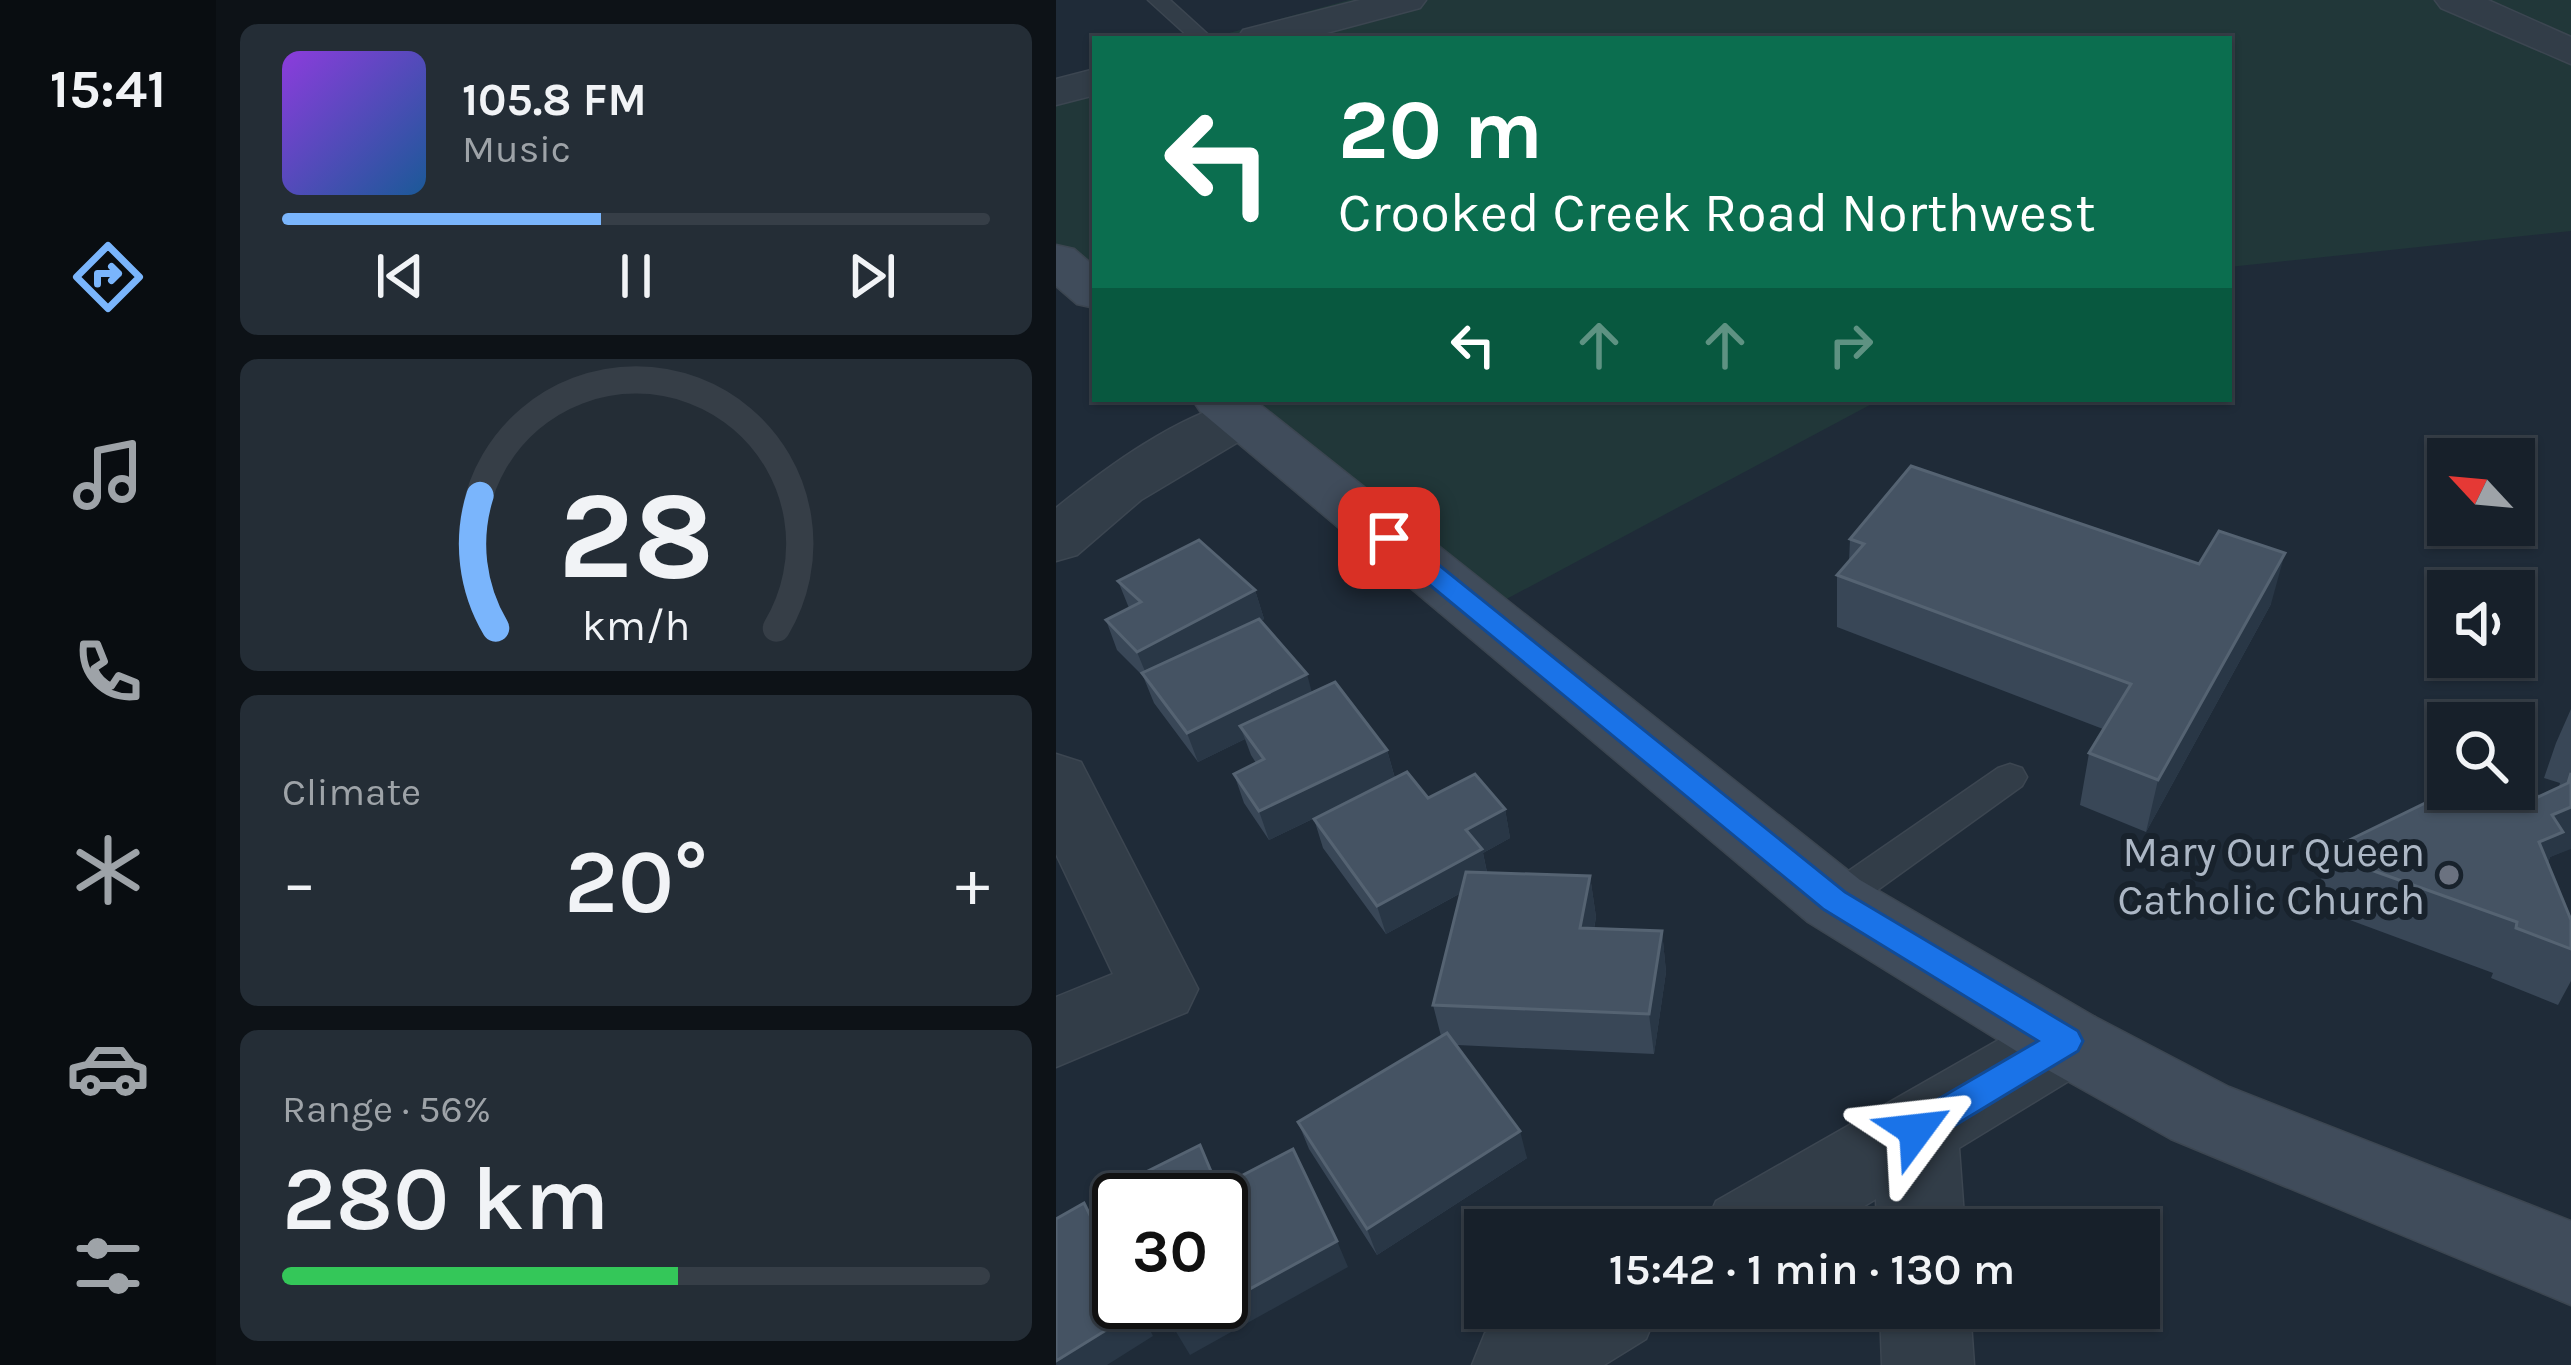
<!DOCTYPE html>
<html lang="en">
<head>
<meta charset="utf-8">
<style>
	body { margin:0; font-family:Karla,sans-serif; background:#242d36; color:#f1f3f6; height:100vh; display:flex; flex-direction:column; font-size:45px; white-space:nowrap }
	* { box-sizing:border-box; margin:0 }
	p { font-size:39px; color:#9ea3a8 }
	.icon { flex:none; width:66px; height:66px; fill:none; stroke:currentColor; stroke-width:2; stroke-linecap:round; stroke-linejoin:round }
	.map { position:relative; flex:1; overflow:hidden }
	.sheet { display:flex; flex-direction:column; gap:24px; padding:24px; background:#0d1217; width:840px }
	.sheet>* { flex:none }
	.guide { position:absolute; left:36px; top:36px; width:1140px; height:366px; border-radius:0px; box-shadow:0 3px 9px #0004,0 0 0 3px #363e47; background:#0b6e4f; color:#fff; overflow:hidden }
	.needle { width:78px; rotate:296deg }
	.tools { position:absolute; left:1371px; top:438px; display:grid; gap:24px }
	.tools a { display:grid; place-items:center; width:108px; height:108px; border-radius:0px; background:#17202a; box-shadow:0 3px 9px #0004,0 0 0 3px #363e47; font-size:60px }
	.speed { position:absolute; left:36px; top:1173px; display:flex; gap:24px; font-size:60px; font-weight:700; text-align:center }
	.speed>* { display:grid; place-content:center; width:156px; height:156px; border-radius:50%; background:#17202a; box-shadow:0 3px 9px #0004,0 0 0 3px #363e47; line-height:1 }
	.speed .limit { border:6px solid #111; border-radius:18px; background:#fff; color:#111 }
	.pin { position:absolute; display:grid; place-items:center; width:102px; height:102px; color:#fff; margin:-51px; border-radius:24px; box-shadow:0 6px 18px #0006 }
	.me { position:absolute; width:132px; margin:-66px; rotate:60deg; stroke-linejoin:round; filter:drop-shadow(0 0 9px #0008) }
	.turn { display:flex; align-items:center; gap:42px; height:252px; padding:0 48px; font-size:54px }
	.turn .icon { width:156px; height:156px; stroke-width:2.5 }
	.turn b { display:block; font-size:84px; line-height:102px }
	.lanes { display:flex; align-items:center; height:114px; padding:0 48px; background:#0003; justify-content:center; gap:60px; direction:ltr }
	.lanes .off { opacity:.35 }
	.big { font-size:90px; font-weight:600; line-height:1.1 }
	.sheet .card { flex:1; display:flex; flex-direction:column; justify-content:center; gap:18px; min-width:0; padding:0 42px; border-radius:18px; background:#242d36 }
	.sheet .dial { align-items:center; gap:0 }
	.dial svg { height:312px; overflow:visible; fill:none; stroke:#363e47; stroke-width:7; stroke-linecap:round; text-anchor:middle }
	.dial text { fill:#f1f3f6; stroke:none }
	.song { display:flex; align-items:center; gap:36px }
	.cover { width:144px; height:144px; border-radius:18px; background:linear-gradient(135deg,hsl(270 70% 55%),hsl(210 70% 35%)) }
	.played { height:12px; border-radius:6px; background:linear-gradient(90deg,#7ab5fc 45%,#363e47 45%) }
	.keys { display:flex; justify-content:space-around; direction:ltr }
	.heat { display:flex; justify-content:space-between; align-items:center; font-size:66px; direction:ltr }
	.charge { height:18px; border-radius:9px; background:linear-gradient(90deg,#34c759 56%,#363e47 0) }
	.trip { position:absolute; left:408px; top:1209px; width:696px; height:120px; border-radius:0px; background:#17202a; box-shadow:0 3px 9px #0004,0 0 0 3px #363e47; font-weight:600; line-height:120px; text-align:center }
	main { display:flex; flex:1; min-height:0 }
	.dock { display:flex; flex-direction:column; width:216px; justify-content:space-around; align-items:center; background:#090d11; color:#9ea3a8 }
	.dock .icon { width:84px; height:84px }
	.dock .active { color:#7ab5fc }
	.dock b { font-size:54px; color:#f1f3f6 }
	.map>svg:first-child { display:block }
	.green { fill:#213739 }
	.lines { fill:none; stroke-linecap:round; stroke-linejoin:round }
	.lane-casing { stroke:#3c4651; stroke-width:3 }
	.street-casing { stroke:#3c4651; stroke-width:3 }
	.secondary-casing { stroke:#3c4651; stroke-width:3 }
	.lane { fill:#323d48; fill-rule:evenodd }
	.street { fill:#323d48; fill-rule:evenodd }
	.secondary { fill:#404c5b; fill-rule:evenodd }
	.wall { fill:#394757 }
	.shaded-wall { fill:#293746 }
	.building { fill:#455363; stroke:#556372; stroke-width:3 }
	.route { fill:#1a73e8; stroke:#114b97; stroke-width:3 }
	.worship-dot { fill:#6b7280; stroke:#18222c; stroke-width:4.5 }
	.labels { text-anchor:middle; stroke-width:12; stroke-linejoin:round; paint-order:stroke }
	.poi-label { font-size:42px; fill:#acb7c5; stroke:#18222c; text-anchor:end }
</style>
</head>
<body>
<main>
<nav class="dock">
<b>15:41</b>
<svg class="icon active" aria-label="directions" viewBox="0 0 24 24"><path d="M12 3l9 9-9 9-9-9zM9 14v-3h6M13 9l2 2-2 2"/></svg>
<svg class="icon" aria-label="music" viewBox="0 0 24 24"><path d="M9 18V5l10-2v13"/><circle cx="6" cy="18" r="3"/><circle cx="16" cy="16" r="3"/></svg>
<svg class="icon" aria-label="phone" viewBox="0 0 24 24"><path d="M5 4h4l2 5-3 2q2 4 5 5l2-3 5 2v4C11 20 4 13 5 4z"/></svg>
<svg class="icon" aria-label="climate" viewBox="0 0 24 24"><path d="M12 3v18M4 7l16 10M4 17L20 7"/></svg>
<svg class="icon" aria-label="car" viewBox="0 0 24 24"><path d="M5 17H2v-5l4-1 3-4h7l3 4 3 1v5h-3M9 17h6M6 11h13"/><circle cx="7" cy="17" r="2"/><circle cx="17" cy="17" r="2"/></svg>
<svg class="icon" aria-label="filters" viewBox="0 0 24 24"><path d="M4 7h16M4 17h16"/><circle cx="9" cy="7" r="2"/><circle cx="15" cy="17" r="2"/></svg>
</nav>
<section class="sheet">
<div class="card">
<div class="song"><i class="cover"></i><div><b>105.8 FM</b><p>Music</p></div></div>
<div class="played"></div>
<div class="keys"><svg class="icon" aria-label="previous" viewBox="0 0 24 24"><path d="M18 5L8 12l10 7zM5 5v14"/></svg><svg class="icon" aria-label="pause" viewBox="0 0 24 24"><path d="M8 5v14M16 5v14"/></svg><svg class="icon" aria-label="next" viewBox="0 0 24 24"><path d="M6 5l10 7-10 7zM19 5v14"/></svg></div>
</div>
<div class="card dial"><svg viewBox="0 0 100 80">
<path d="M14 69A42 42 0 1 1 86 69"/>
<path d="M14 69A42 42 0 0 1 10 35" stroke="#7ab5fc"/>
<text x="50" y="56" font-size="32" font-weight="700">28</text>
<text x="50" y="72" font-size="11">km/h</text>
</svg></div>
<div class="card"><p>Climate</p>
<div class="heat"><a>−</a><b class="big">20°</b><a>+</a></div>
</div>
<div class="card"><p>Range · 56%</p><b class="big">280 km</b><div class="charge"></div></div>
</section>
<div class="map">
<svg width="1515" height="1365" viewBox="0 0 1515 1365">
	<rect width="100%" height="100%" fill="#1f2b38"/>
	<path class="green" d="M293,0h1222v231l-342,36v-228h-1022z
		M39,70v220l-13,-10 -26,-37v-162z
		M179,399h646l-382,204z"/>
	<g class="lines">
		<g class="lane-casing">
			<path id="lane" d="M92,0h22l43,39h-22z
				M954,764l12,4 5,9 -5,9 -175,126 -13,4 -13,-4 -6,-11 6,-11 177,-122z"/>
		</g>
		<g class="street-casing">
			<path id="street" d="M304,0h66l-6,8 -116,31h-67l6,-9z
				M1379,0h53l83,37v27l-130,-56z
				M39,69v26l-39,10v-26z
				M184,400l20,5 8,12 -8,12 -119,71 -64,55 -21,6v-53c52,-42 119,-91 184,-108z
				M0,754l25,8 117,227 -11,23 -131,55v-70l57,-23 -57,-120z
				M1011,1007l28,10 12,24 -12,24 -136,83 6,82h-88l-1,-31 -51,31h-122l13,-29 323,-184z
				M472,1308h131l-13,31 -42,26h-132l13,-32z
				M824,1308h90l4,57h-92z"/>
		</g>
		<g class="secondary-casing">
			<path id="secondary" d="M0,245l18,4 21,18v41l-18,-4 -21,-18z
				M136,399h61l607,481 235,137 134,70 342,134v84l-400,-166 -132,-74 -231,-143 -608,-511z"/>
		</g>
		<use href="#lane" class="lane"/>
		<use href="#street" class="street"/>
		<use href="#secondary" class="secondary"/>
	</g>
	<path class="wall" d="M794,539l421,65 -125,228 -66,-27 9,-52 14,-24 -266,-102v-52l12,-13z
		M62,581l137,9 9,29 -3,2 51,72 75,57 8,28 33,20 77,11 5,29 -27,15 4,19 103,4 6,41 -2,12 68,2 4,41 -12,82 -197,-9 70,113 -150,97 -68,-106 -11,-27 143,-86 -8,-31 28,-112 -75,41 -63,-86 -9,-29 36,-18 -81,39 -25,-37 -10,-29 22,-11 -5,-8 -6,-16 -47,23 -44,-59 -11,-27 -26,-26 -11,-30 23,-12z
		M1515,709v139l-21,9 -2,6 23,57v61l-13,24 -67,-27 2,-5 -181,-67 19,-57 182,-52h25l21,-10 1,-4 -16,-5 12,-35z"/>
	<path class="shaded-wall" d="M1229,553l-14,51 -125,228 12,-52z
		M199,590l9,29 -115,62 -12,-29z
		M251,674l8,30 -75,22 5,13 -47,23 -11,-29z
		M331,750l8,29 -126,61 -10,-29z
		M1515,807v42l-21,8 -12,27 -23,9 37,-78z
		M449,809l5,29 -27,15 5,25 -102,56 -9,-28 89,-76z
		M534,876l6,41 -10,52 -6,-41z
		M606,931l4,41 -12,82 -5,-40z
		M464,1131l7,27 -150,97 -10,-26z
		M28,1203l16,26 19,38v7z
		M281,1241l11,26 -158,88 -15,-25z
		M77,1302h3l17,34 -46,29h-51v-4z"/>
	<path class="building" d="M855,466l288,98 20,-33 66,22 -127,227 -69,-27 42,-69 -294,-109 27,-31 -14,-5z
		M143,540l56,50 -118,62 -31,-32 35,-18 -23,-21z
		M203,619l48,55 -120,59 -45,-60z
		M279,682l52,68 -128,61 -25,-37 30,-15 -24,-33z
		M351,772l21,26 47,-24 30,35 -39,21 16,19 -105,57 -63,-87z
		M1515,773v34l-19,8 11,17 -24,10 32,78v29l-55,-21 1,-6 -188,-67 2,-6 123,-60h57l2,8 19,-9 6,9 30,-14z
		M410,872l124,4 -10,52 82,3 -13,83 -216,-9z
		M391,1033l73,98 -153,98 -69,-107z
		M144,1145l18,43 75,-39 44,92 -162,89 -11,-28h57v-102h-98l-5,-14z
		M28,1203l35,71v28h14l4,9 -81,50v-142z"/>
	<path class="route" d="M333,530l9,2 447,360 233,139 5,10 -5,10 -149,90 -13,4 -12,-4 -5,-11 5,-11 134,-78 -215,-132 -443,-365 -4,-6 4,-6z"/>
	<circle class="worship-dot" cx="1393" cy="875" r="12"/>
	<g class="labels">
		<g class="poi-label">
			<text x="1369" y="866">Mary Our Queen<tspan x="1369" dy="48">Catholic Church</tspan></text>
		</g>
	</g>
</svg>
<div class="tools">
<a><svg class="needle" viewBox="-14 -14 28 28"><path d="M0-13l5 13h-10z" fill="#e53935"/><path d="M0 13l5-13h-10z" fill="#9ea3a8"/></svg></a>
<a><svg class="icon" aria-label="sound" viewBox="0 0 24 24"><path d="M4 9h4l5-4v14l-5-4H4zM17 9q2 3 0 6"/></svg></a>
<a><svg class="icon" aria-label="search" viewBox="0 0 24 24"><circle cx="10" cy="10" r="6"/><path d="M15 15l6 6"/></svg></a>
</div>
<div class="speed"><div class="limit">30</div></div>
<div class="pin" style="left:333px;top:538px;background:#d93025"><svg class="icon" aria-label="arrive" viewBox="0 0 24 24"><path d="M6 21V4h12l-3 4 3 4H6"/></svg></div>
<svg class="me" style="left:860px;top:1130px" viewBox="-20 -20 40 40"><path d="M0-17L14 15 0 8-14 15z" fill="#1a73e8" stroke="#fff" stroke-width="4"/></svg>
<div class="trip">15:42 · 1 min · 130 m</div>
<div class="guide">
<div class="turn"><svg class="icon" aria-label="left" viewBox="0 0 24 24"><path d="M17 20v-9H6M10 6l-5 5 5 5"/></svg><div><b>20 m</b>Crooked Creek Road Northwest</div></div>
<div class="lanes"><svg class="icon" aria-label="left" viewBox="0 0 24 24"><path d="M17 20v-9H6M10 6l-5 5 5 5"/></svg><svg class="icon off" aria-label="ahead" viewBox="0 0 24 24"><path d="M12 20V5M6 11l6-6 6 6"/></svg><svg class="icon off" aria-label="ahead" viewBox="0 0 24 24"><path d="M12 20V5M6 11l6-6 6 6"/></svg><svg class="icon off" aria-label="right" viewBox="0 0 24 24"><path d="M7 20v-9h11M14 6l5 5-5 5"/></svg></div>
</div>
</div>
</main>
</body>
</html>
